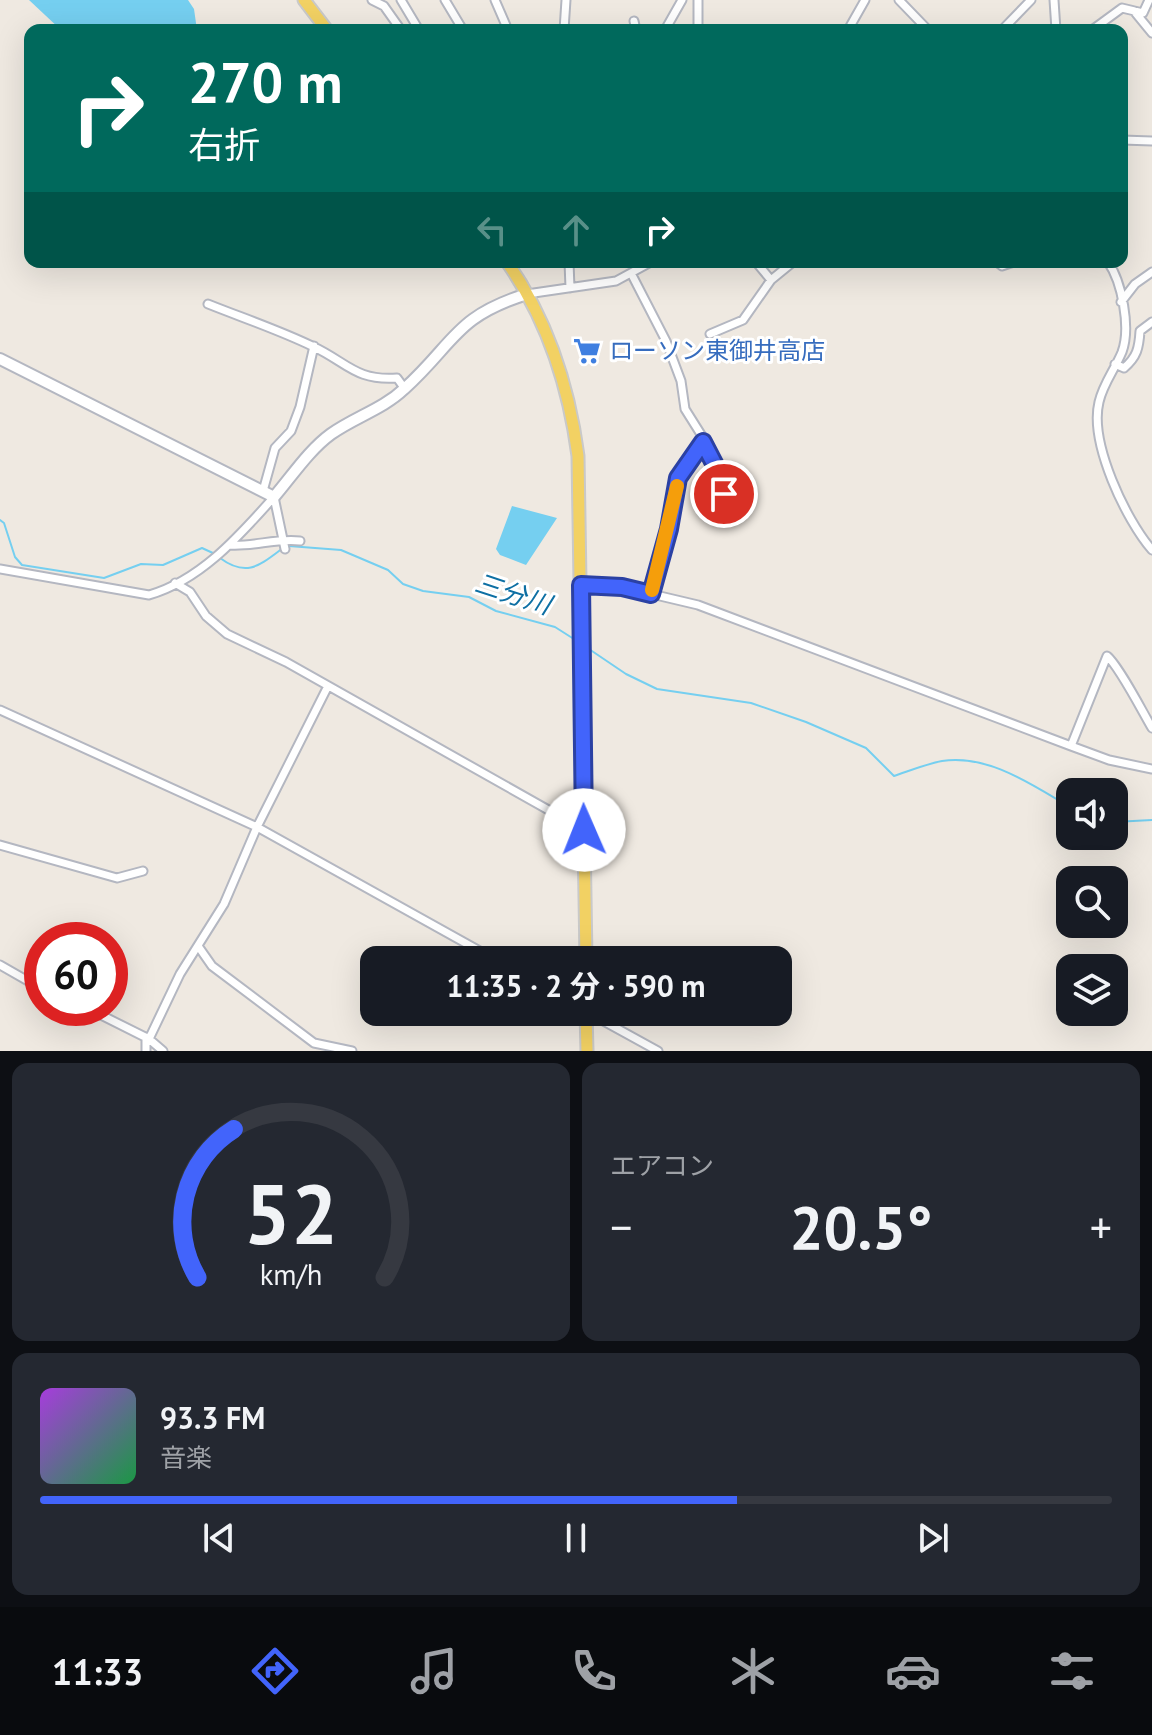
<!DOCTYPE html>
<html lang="ja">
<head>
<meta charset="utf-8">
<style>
	body { margin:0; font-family:"PT Sans","Noto Sans JP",sans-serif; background:#242831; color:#f1f3f6; height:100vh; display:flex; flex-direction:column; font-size:30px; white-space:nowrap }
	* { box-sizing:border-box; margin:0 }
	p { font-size:26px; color:#9ea1a6 }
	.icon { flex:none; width:44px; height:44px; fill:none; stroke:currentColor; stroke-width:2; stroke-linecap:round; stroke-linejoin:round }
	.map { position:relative; height:1051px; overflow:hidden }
	.panel { display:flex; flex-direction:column; gap:12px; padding:12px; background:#0d0f14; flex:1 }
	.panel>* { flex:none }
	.top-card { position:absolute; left:24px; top:24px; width:1104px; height:244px; border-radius:16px; box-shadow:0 8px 32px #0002; background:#00695c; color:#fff; overflow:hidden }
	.controls { position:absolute; left:1056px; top:778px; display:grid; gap:16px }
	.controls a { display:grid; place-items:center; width:72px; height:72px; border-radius:16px; background:#171b24; box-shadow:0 8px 32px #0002; font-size:40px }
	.speed { position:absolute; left:24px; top:922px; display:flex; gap:16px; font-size:40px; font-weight:700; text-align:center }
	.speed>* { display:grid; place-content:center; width:104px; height:104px; border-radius:50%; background:#171b24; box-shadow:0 8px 32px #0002; line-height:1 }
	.speed .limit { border:12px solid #d22; background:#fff; color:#111 }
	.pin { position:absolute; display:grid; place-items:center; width:68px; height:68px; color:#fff; margin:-34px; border:4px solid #fff; border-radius:50%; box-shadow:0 2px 8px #0007 }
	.me { position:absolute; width:88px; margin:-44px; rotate:359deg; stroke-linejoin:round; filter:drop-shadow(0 0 6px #0008) }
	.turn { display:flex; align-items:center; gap:28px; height:168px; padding:0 32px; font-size:36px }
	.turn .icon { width:104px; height:104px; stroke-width:2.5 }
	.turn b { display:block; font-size:56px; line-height:68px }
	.lanes { display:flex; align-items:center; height:76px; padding:0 32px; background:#0003; justify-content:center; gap:40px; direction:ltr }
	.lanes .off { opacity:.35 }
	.big { font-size:60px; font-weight:700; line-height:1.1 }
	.panel .widget { flex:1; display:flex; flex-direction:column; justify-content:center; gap:12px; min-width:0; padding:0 28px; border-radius:16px; background:#242831 }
	.panel .dial { align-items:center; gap:0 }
	.dial svg { height:208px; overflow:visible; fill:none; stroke:#363941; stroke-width:7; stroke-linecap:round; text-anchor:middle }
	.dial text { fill:#f1f3f6; stroke:none }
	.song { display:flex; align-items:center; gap:24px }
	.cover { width:96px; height:96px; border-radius:12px; background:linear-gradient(135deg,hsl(280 70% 55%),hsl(140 70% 35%)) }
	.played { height:8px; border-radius:4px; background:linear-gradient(90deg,#4264fb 65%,#363941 65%) }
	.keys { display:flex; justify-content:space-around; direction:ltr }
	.heat { display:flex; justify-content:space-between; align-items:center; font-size:44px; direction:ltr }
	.panel .tiles { flex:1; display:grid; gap:12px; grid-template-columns:1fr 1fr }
	.widget:last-child { grid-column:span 2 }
	.trip { position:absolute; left:360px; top:946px; width:432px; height:80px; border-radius:16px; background:#171b24; box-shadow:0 8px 32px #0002; font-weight:700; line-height:80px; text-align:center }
	.tab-bar { display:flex; height:128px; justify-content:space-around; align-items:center; background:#090b0e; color:#9ea1a6 }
	.tab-bar .icon { width:56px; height:56px }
	.tab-bar .selected { color:#4264fb }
	.tab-bar b { font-size:36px; color:#f1f3f6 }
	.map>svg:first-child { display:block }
	.water { fill:#75cff0 }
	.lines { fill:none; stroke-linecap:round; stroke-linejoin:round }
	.stream { stroke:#75cff0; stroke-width:2 }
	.street-casing { stroke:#b4b7c1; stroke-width:11 }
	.secondary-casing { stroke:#b4b7c1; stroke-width:14 }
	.primary-casing { stroke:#c9c9c9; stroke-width:15 }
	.street { stroke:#fff; stroke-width:7 }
	.secondary { stroke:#fff; stroke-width:10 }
	.primary { stroke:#f2d163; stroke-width:11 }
	.route-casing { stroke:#2b41a3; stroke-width:20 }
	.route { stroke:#4264fb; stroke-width:14 }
	.slow { stroke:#f59e0b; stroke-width:14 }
	.labels { text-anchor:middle; stroke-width:6; stroke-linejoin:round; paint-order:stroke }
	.shop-label { font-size:24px; fill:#366cbe; stroke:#fff; text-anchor:start }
	.water-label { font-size:26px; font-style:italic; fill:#0d6fa3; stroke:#fff }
</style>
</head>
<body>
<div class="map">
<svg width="1152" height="1051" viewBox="0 0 1152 1051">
	<rect width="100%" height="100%" fill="#efe9e1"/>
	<path class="water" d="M29,0h159l6,9 3,21h-136z
		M512,506l45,12 -31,47 -26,-10 -4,-6z"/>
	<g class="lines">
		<path class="stream" d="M0,520l4,3 11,34 7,8 82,13 37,-14 22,1 39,-17 13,6
			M289,546l52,4 47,20 15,14 20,7 46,6 27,14 59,16 22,14
			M220,558c27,20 40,7 63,-10
			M586,647l40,27 31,15 94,14 55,19 60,26 28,28c15,-5 32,-12 48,-15 47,-7 90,24 128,46
			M1114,822l38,-2"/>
		<g class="street-casing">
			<path id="street" d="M372,0l12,6 17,24
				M401,0l18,30
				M445,0l18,30
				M495,0l13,30
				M698,0v30
				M899,0l29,30
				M1054,0l2,30
				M1134,11l18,22
				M634,21l2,9
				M564,30l2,-30
				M665,30l17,-30
				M848,30l17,-30
				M1002,30l29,-30
				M1092,30l30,-22 21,5 6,-13
				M1122,140l30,1
				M569,262l1,26
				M756,262l15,18
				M997,262l5,4 12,-4
				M1108,262c14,20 23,66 14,90 -7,17 -19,32 -23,50 -10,41 27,118 53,148
				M632,275l34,66 15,40 4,28 22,35 17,50
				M527,294l89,-13 35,-19
				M1121,302l14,-18 17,-12
				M208,304c35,14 71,26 104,42 35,16 43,35 85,32l8,11
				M710,334l33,-14 28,-40 22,-18
				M1115,364l9,4c13,-11 15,-20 16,-37l12,-9
				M263,491l12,-43 16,-17 9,-24 14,-61
				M274,497l11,52
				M229,545c24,2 47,-7 71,-4
				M0,569l149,26c52,-15 90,-59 125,-98
				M175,583l15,9 16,24 21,18 59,28 298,168
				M581,585l41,2 76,18 373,141 38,14 43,9
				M651,594l18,-65 9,-51 25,-36
				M0,710l257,117 239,133
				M1071,746l36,-90c12,10 35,55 45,72
				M0,845l117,33 26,-7
				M198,946l14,20 102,77 38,8
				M0,965l42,24
				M87,1008l62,31 14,12
				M587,1012l71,39
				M146,1037v14
				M149,1039l31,-65 44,-70 33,-77 71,-141"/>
		</g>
		<g class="secondary-casing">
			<path id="secondary" d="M0,359l274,138c18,-21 35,-47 57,-63 24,-17 52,-25 73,-45 51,-46 50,-72 123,-95"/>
		</g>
		<g class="primary-casing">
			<path id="primary" d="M304,0l23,30
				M507,262c40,57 62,125 71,194l8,504
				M586,1012l1,39"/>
		</g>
		<use href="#street" class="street"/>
		<use href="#secondary" class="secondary"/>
		<use href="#primary" class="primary"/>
	</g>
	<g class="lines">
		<g class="route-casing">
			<path id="route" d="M584,830l-3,-245 41,2 29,7 18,-65 9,-51 25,-36 15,29 6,23"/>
		</g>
		<use href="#route" class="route"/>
		<path class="slow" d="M652,590l25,-104"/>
	</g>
	<defs>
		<g id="supermarket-bare" transform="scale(2.16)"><path d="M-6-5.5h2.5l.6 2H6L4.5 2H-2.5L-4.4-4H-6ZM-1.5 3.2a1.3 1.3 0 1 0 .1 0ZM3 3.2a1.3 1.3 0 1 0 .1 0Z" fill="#3f7fe0" stroke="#fff" stroke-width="2.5" paint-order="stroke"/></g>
	</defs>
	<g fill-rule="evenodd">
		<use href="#supermarket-bare" x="587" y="351"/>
	</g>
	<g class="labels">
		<g class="shop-label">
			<text x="609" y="359">ローソン東御井高店</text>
		</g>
		<g class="water-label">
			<text transform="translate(513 594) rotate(18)" y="9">三分川</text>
		</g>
	</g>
</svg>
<div class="controls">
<a><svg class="icon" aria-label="sound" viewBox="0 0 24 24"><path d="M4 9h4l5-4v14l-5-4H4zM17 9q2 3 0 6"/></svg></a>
<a><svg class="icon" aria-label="search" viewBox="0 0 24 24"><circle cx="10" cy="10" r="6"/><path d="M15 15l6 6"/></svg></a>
<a><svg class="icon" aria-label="layers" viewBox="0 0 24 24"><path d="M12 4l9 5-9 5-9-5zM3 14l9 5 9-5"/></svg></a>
</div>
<div class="speed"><div class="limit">60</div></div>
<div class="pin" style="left:724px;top:494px;background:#d93025"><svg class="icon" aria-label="arrive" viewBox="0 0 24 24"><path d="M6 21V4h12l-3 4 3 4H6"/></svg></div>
<svg class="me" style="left:584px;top:830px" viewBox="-20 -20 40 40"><circle r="19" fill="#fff"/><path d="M0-13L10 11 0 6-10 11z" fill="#4264fb"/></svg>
<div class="trip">11:35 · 2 分 · 590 m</div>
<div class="top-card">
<div class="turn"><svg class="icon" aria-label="right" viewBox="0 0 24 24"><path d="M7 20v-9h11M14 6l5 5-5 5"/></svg><div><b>270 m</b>右折</div></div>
<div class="lanes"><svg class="icon off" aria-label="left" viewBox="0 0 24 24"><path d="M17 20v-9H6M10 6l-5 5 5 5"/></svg><svg class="icon off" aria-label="ahead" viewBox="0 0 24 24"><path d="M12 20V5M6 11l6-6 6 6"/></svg><svg class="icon" aria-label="right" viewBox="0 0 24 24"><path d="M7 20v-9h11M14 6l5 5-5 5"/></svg></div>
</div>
</div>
<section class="panel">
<div class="tiles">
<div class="widget dial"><svg viewBox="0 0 100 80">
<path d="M14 69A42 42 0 1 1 86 69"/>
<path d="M14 69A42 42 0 0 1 28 12" stroke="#4264fb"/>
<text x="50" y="56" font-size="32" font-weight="700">52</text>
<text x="50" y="72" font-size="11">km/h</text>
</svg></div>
<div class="widget"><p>エアコン</p>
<div class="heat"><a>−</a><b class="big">20.5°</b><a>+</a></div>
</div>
<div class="widget">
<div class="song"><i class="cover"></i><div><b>93.3 FM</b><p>音楽</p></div></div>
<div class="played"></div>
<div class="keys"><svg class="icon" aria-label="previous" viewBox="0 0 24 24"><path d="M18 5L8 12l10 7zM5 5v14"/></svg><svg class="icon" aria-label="pause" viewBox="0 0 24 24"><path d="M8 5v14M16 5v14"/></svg><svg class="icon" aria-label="next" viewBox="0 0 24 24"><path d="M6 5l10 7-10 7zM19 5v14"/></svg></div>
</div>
</div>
</section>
<nav class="tab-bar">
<b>11:33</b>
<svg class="icon selected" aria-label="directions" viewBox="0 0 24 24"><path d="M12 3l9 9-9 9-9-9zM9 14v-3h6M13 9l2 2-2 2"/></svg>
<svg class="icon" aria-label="music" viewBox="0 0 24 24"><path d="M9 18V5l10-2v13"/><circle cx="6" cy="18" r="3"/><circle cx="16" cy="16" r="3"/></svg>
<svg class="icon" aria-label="phone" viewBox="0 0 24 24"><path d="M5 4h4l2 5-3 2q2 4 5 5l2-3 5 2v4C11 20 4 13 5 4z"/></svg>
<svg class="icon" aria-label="climate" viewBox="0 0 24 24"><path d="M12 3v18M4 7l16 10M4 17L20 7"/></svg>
<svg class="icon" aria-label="car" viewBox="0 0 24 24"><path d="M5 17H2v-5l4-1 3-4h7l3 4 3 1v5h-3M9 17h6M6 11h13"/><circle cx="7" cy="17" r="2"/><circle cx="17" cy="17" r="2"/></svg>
<svg class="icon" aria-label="filters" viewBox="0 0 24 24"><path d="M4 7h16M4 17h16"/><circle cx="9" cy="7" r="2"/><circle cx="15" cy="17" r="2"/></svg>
</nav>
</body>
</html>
